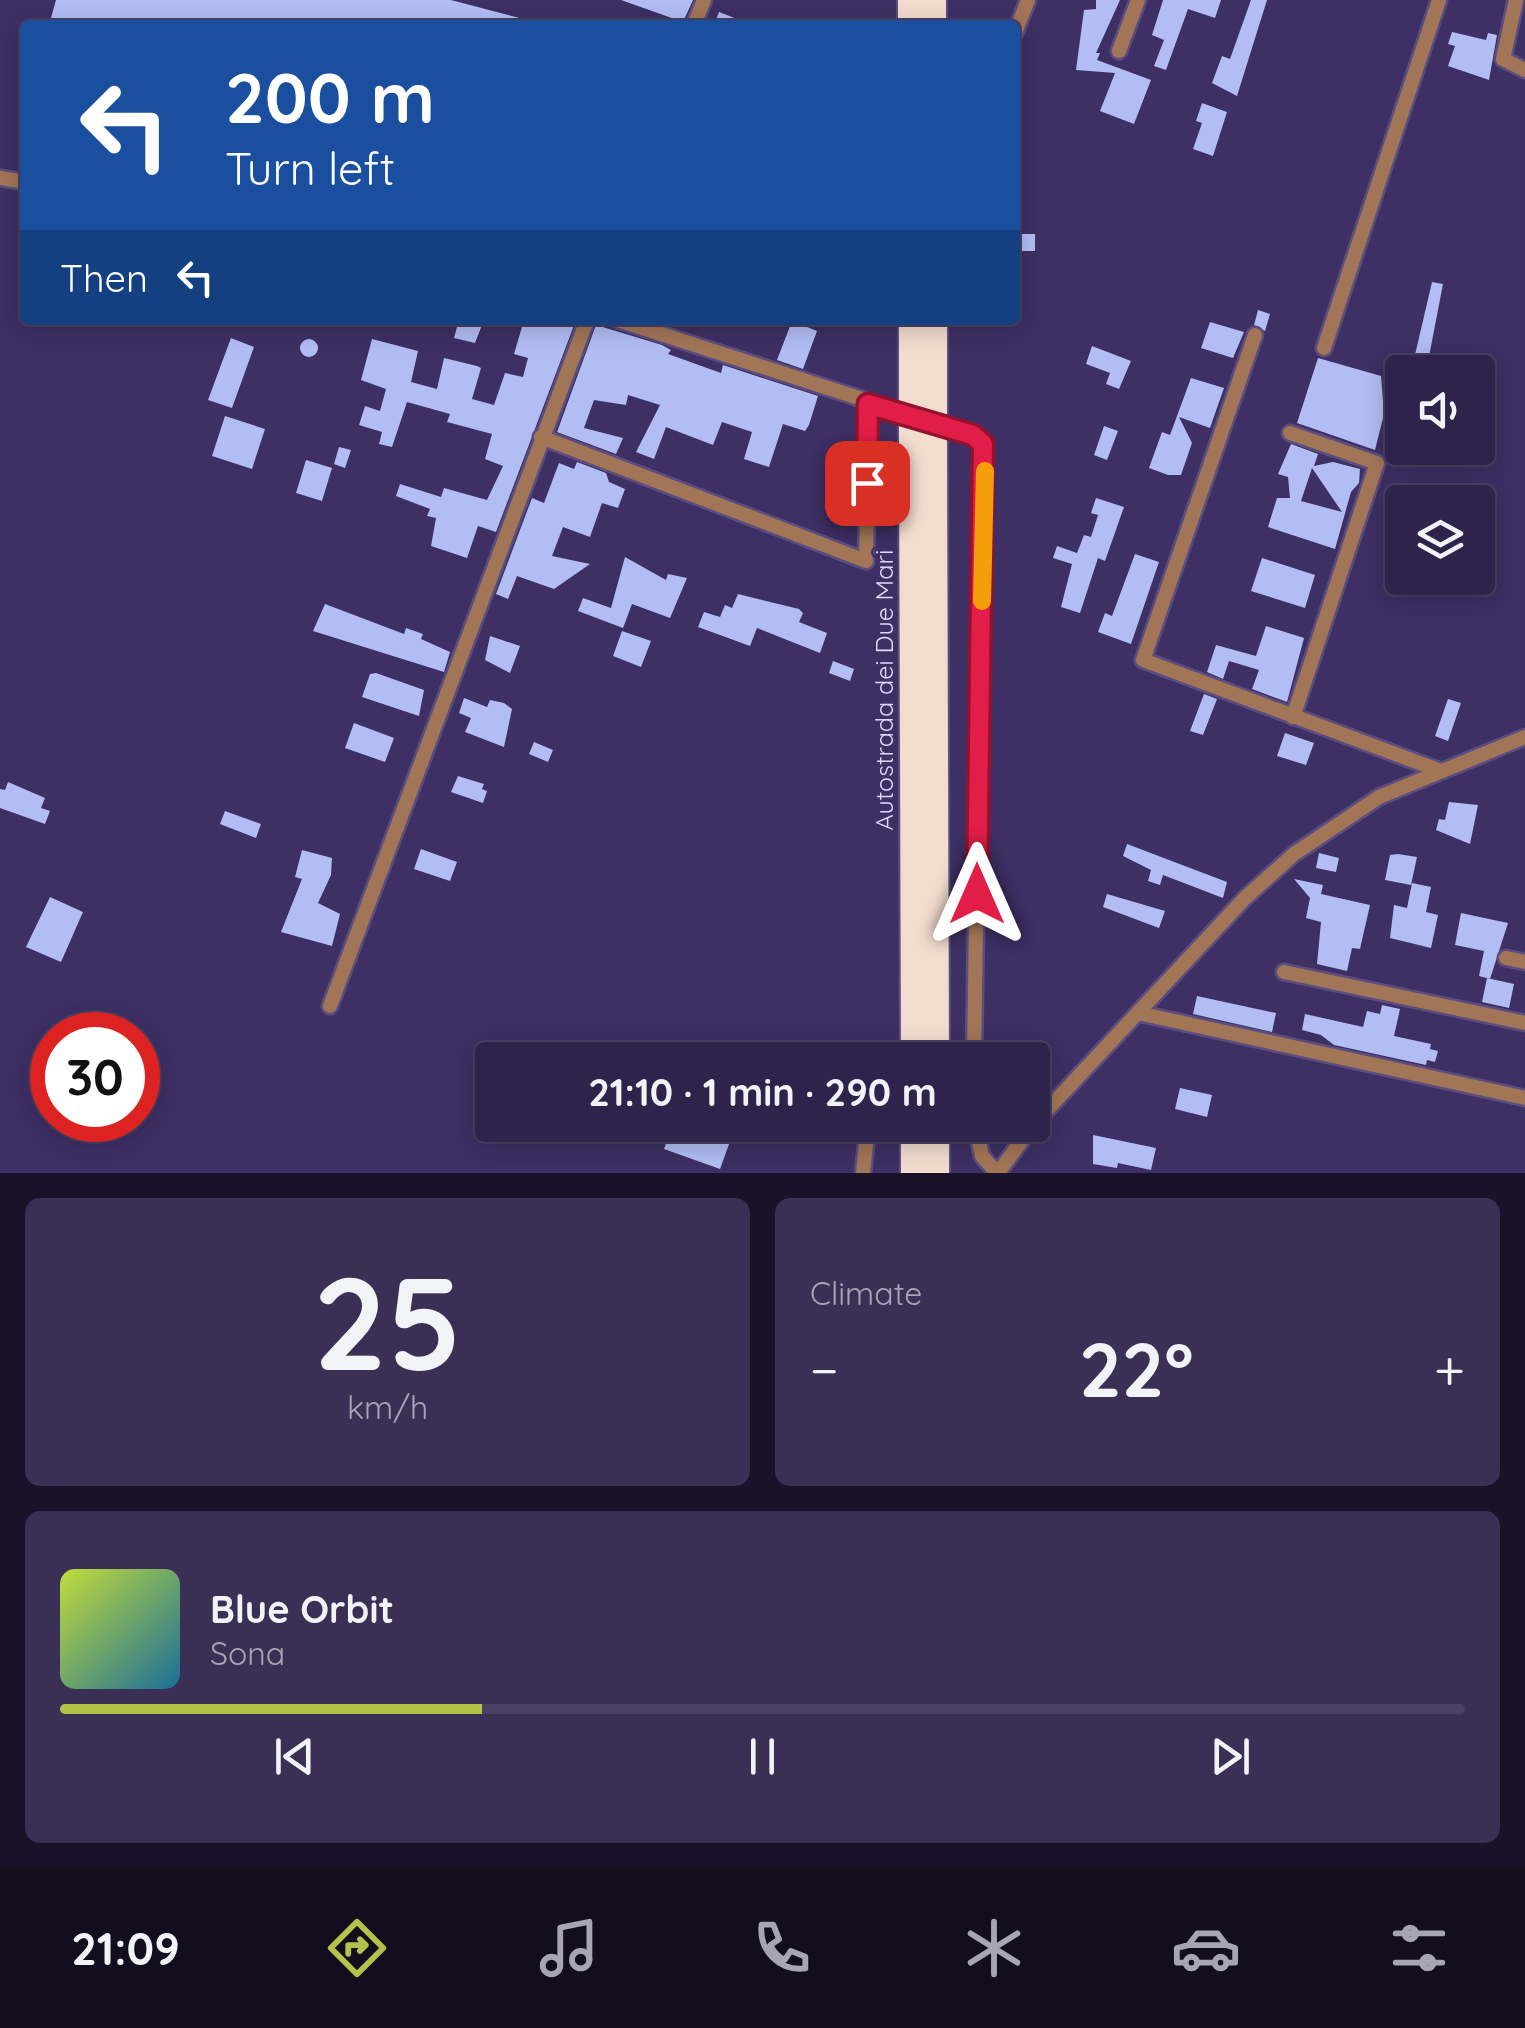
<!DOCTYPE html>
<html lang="en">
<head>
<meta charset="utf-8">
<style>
	body { margin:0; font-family:Quicksand,sans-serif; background:#3a2f55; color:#f1f3f6; height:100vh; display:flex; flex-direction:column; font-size:38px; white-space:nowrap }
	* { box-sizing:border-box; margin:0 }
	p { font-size:32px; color:#a7a4b5 }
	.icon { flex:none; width:55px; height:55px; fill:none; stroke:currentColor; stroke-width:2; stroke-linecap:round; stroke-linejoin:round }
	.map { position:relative; height:1173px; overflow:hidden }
	.sheet { display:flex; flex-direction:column; gap:25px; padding:25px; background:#191329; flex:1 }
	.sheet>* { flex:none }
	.top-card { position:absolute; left:20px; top:20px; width:1000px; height:305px; border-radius:10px; box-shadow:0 5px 25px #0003,0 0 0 2px #494063; background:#1a4fa0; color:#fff; overflow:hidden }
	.fabs { position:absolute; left:1385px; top:355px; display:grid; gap:20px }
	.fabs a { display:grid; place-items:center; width:110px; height:110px; border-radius:10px; background:#2e234b; box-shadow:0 5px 25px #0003,0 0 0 2px #494063; font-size:50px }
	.speed { position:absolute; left:30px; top:1012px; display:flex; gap:20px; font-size:50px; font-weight:700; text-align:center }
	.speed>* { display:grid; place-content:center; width:130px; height:130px; border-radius:50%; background:#2e234b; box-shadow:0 5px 25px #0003,0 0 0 2px #494063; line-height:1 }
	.speed .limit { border:15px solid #d22; background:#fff; color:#111 }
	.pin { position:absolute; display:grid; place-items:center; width:85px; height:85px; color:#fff; margin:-42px; border-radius:20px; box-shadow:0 5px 15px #0006 }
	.me { position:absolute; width:110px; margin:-55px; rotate:0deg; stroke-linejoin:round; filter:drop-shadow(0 0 8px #0008) }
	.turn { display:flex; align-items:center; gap:35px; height:210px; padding:0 40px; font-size:45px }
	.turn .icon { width:130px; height:130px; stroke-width:2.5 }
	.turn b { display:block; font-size:70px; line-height:85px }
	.then { display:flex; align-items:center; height:95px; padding:0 40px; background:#0003; gap:20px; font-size:38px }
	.big { font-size:75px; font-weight:800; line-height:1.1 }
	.sheet .card { flex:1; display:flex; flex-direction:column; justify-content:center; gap:15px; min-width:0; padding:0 35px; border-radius:15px; background:#3a2f55 }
	.sheet .dial { align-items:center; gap:0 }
	.dial b { font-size:130px; line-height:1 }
	.song { display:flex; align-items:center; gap:30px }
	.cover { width:120px; height:120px; border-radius:15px; background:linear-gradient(135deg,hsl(70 70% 55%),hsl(200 70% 35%)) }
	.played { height:10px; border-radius:5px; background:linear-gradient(90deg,#b5c249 30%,#494063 30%) }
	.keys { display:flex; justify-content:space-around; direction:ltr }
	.heat { display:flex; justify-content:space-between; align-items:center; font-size:55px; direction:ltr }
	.sheet .tiles { flex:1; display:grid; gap:25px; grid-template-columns:1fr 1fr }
	.card:last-child { grid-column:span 2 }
	.trip { position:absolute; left:475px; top:1042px; width:575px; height:100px; border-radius:10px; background:#2e234b; box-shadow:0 5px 25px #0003,0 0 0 2px #494063; font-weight:800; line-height:100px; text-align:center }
	.tabs { display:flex; height:160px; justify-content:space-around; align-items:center; background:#120e1e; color:#a7a4b5 }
	.tabs .icon { width:70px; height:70px }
	.tabs .active { color:#b5c249 }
	.tabs b { font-size:45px; color:#f1f3f6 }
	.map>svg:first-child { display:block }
	.building { fill:#b1bdf3; fill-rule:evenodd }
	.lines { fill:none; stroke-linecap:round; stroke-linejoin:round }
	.street-casing { stroke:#5b4e7f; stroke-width:19 }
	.highway-casing { stroke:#5b4e7f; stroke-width:32 }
	.street { stroke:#a27557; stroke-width:14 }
	.highway { stroke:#f2dcce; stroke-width:28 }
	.highway-bridge-casing { stroke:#5b4e7f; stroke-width:32; stroke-linecap:butt }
	.highway-bridge { stroke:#f2dcce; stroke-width:28 }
	.route-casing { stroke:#92132f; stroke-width:25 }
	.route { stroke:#e11d48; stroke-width:18 }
	.slow { stroke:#f59e0b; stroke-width:18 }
	.labels { text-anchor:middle; stroke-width:10; stroke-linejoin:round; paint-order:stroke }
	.street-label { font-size:25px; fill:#dfd9f9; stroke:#3e2f64 }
</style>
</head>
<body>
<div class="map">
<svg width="1525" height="1173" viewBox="0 0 1525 1173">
	<rect width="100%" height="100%" fill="#3e2f64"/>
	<path class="building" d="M56,0h395l80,21v4h-482z
		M621,0h72l-10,22z
		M1096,0h24l-24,53h4l-3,7 54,20 -17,44 -34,-13 15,-38 -39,-3 8,-60 12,-1z
		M1163,0h58l-6,18 -27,-9 -22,61 -12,-4 10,-26 -12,-5z
		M1251,0h16l-30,96 -25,-13 10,-27 8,3z
		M719,12l31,12v1h-36z
		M1452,32l34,8 2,-7 9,2 -8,45 -41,-14 7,-20 -7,-2z
		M1202,103l25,9 -14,44 -20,-7 9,-26 -6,-2z
		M1015,234h20v17h-20z
		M1432,282l11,2 -17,88h-15z
		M1258,310l12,4 -5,17 -11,-6z
		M459,320h25l-9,23 -21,-5z
		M524,320h52l-80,212 -18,-6 -11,32 -36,-12 5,-28 -9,-2 3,-7 -34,-13 4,-12 41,13 3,-9 43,12 16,-34 -18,-7 7,-25 -45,-12 3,-8 -43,-12 -15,45 -13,-3 3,-12 -23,-7 6,-19 15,5 6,-22 -25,-9 11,-41 46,12 -7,31 26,7 7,-31 33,8 4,2 -9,31 22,6 11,-32 18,4 5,-19 -14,-4z
		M792,321l25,10 -14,38 -26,-9z
		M1210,322l34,10 -11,26 -32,-10z
		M596,325l66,20 9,5 -3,4 53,19 2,-8 95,31 -9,29 -4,6 -22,-7 -14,43 -25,-8 8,-27 -30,-10 -9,23 -47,-18 -12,32 -18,-7 24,-47 -32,-10 -2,10 -32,-5 -10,28 39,10 -7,16 -59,-22z
		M231,338l23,9 -22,61 -24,-8z
		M300 348a9 9 0 1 1 18 0a9 9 0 1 1-18 0Z
		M1092,346l39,15 -12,28 -13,-5 4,-11 -24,-9z
		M1318,358l63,18 3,38 -9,36 -78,-27z
		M1191,378l33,10 -14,40 -31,-11 13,26 -11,32h-13l-19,-7 13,-36 8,3z
		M225,416l40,13 -13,40 -40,-13z
		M1104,426l14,5 -11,29 -13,-5z
		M1291,444l27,10 -4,12 19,-4 27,7 -1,14 -8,9 -16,57 -67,-22 9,-29h13l-2,-21 -10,-3zM1312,468l30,44 -41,-11z
		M339,447l12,3 -6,18 -11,-4z
		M306,460l26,8 -10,33 -26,-8z
		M577,462l29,11 3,9 16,7 -7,19 -16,-5 -12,34 -27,-10 -11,29 38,8 -36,25 -37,-13 -9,23 -12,-5 36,-96 12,5 15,-40 15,6z
		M1096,498l28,9 -19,54 -7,-3 -18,55 -19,-6 11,-43 -19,-6 4,-12 20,7 7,-18 7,2 7,-22 -7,-2z
		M1135,554l24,8 -28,82 -33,-12 7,-19 7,3z
		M625,557l41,23 2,-6 19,4 -17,40 -38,-14 -9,24 -45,-17 5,-13 28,10z
		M1262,558l53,17 -10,33 -54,-17z
		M738,594l61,15 4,4 -4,9 28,11 -7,20 -63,-25 -7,18 -52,-19 6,-15 16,5 5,-12 7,3z
		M325,604l79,30 2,-6 17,6 -2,5 29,13 -6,20 -131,-41z
		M1266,626l38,12 -17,64 -35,-13 7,-19 -30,-9 -6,18 -16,-7 9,-27 40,11z
		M622,631l29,10 -10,26 -28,-11z
		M490,636l30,10 -10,27 -25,-13z
		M833,661l21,8 -4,12 -21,-8z
		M376,673l48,17 -5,26 -57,-19 8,-23z
		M1204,694l13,5 -14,36 -13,-4z
		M464,698l23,9 3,-7 14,3 8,6 -8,38 -39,-15 6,-14 -12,-5z
		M1448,699l13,4 -13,38 -13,-5z
		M354,723l40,15 -9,24 -40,-14z
		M1285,733l29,10 -8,22 -29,-9z
		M534,742l19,8 -5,12 -19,-8z
		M458,776l26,8 -2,5 5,2 -4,12 -32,-11z
		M8,782l37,16 -4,10 9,3 -5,13 -45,-16v-19l5,1z
		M1449,802l29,3 -8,39 -34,-14 3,-11 6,1z
		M225,811l36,13 -5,14 -36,-14z
		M1127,844l100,38 -4,16 -60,-23 -3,10 -12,-4 3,-11 -28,-14z
		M421,849l36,13 -7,19 -36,-12z
		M302,850l30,8 -1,17 -13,28 22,11 -8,32 -51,-14 21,-53 -7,-2z
		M1319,853l20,5 -3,14 -20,-4z
		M1398,854l19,3 -6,28 -26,-5 5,-25z
		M1294,879l29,6 -2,9 49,11 -10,44 -8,-1 -5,23 -30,-7 4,-42 -15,-4 4,-20z
		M1412,883l19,4 -5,25 12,3 -7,33 -41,-10 4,-33 13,3z
		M1107,894l58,17 -6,17 -56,-21z
		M50,897l33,15 -22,50 -35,-15z
		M1461,913l47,10 -18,56 -11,-3 5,-25 -29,-6z
		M1487,978l27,6 -5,24 -27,-6z
		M1197,996l79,17 -4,19 -79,-18z
		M1382,1005l18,4 -6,27 37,8 -1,5 8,2 -3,11 -8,-2 -1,5 -92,-20 -13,-10 -19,-5 3,-16 58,13 4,-16 13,3z
		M1180,1088l32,7 -5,22 -32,-8z
		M673,1125h63l-16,44 -56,-20z
		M1093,1135l63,13 -5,22 -33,-7 -1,5 -24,-4z"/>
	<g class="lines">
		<g class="street-casing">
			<path id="street" d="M1516,0l-13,59 22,11
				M694,25l10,-25
				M1015,33l13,-33
				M1119,51l19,-51
				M0,178l25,4
				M618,320l355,115 10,9 -9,616
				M1255,335l-112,325 298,111
				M1324,348l115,-348
				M1290,433l87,30 -84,254
				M541,437l325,124 3,-157
				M1506,958l19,4
				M1284,972l241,51
				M330,1006l257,-686
				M1138,1013l387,85
				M975,1125l7,31 15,17
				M863,1173l5,-48
				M998,1173l35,-48 212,-227 49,-44 85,-57 146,-60"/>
		</g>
		<g class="highway-casing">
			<path id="highway" d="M912,0v25
				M932,0v25
				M913,320v68
				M933,320v74
				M913,446l2,614
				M933,453l2,607
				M915,1125v48
				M935,1125v48"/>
		</g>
		<use href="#street" class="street"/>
		<use href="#highway" class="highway"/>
		<g class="highway-bridge-casing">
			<path id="highway-bridge" d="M913,388v58
				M933,394v59"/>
		</g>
		<use href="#highway-bridge" class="highway-bridge"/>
	</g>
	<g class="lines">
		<g class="route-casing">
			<path id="route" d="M867,483l1,-79 105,31 10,9 -6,450"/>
		</g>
		<use href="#route" class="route"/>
		<path class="slow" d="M982,601l3,-130"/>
	</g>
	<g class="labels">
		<g class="street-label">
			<text transform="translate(884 690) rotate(-90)" y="9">Autostrada dei Due Mari</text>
		</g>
	</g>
</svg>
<div class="fabs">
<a><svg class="icon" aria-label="sound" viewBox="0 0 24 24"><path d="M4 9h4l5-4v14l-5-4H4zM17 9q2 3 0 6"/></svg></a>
<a><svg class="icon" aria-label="layers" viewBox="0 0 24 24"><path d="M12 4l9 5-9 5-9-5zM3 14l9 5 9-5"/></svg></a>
</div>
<div class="speed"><div class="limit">30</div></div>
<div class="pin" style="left:867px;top:483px;background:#d93025"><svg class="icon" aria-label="arrive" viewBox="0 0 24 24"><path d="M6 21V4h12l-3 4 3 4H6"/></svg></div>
<svg class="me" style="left:977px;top:894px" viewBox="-20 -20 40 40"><path d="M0-17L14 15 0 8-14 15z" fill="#e11d48" stroke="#fff" stroke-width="4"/></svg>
<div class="trip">21:10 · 1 min · 290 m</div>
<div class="top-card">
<div class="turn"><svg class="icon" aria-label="left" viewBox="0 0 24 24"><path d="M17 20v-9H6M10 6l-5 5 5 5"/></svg><div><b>200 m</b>Turn left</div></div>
<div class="then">Then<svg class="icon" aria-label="left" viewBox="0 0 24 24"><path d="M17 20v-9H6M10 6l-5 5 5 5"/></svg></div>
</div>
</div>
<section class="sheet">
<div class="tiles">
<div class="card dial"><b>25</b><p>km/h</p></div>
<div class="card"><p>Climate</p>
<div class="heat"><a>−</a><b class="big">22°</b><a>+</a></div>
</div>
<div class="card">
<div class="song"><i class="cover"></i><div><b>Blue Orbit</b><p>Sona</p></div></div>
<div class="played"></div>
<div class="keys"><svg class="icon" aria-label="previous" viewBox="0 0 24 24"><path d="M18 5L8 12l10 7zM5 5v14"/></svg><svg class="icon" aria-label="pause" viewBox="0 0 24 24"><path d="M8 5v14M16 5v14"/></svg><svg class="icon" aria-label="next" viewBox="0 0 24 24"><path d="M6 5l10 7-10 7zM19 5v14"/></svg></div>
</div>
</div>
</section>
<nav class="tabs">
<b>21:09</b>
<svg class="icon active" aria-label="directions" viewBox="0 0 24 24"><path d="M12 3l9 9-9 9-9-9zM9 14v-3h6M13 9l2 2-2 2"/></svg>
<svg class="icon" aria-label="music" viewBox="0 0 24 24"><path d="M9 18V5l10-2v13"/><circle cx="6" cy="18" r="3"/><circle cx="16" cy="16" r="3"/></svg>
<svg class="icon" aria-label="phone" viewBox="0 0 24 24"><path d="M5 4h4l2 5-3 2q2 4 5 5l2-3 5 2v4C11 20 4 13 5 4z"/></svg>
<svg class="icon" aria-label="climate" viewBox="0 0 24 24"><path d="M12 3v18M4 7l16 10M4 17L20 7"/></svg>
<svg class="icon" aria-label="car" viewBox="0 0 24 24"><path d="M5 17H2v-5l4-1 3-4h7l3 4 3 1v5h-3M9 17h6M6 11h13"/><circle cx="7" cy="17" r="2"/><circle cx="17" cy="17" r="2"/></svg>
<svg class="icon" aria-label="filters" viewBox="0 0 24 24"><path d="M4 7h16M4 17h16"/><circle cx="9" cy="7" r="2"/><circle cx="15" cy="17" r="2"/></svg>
</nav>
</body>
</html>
